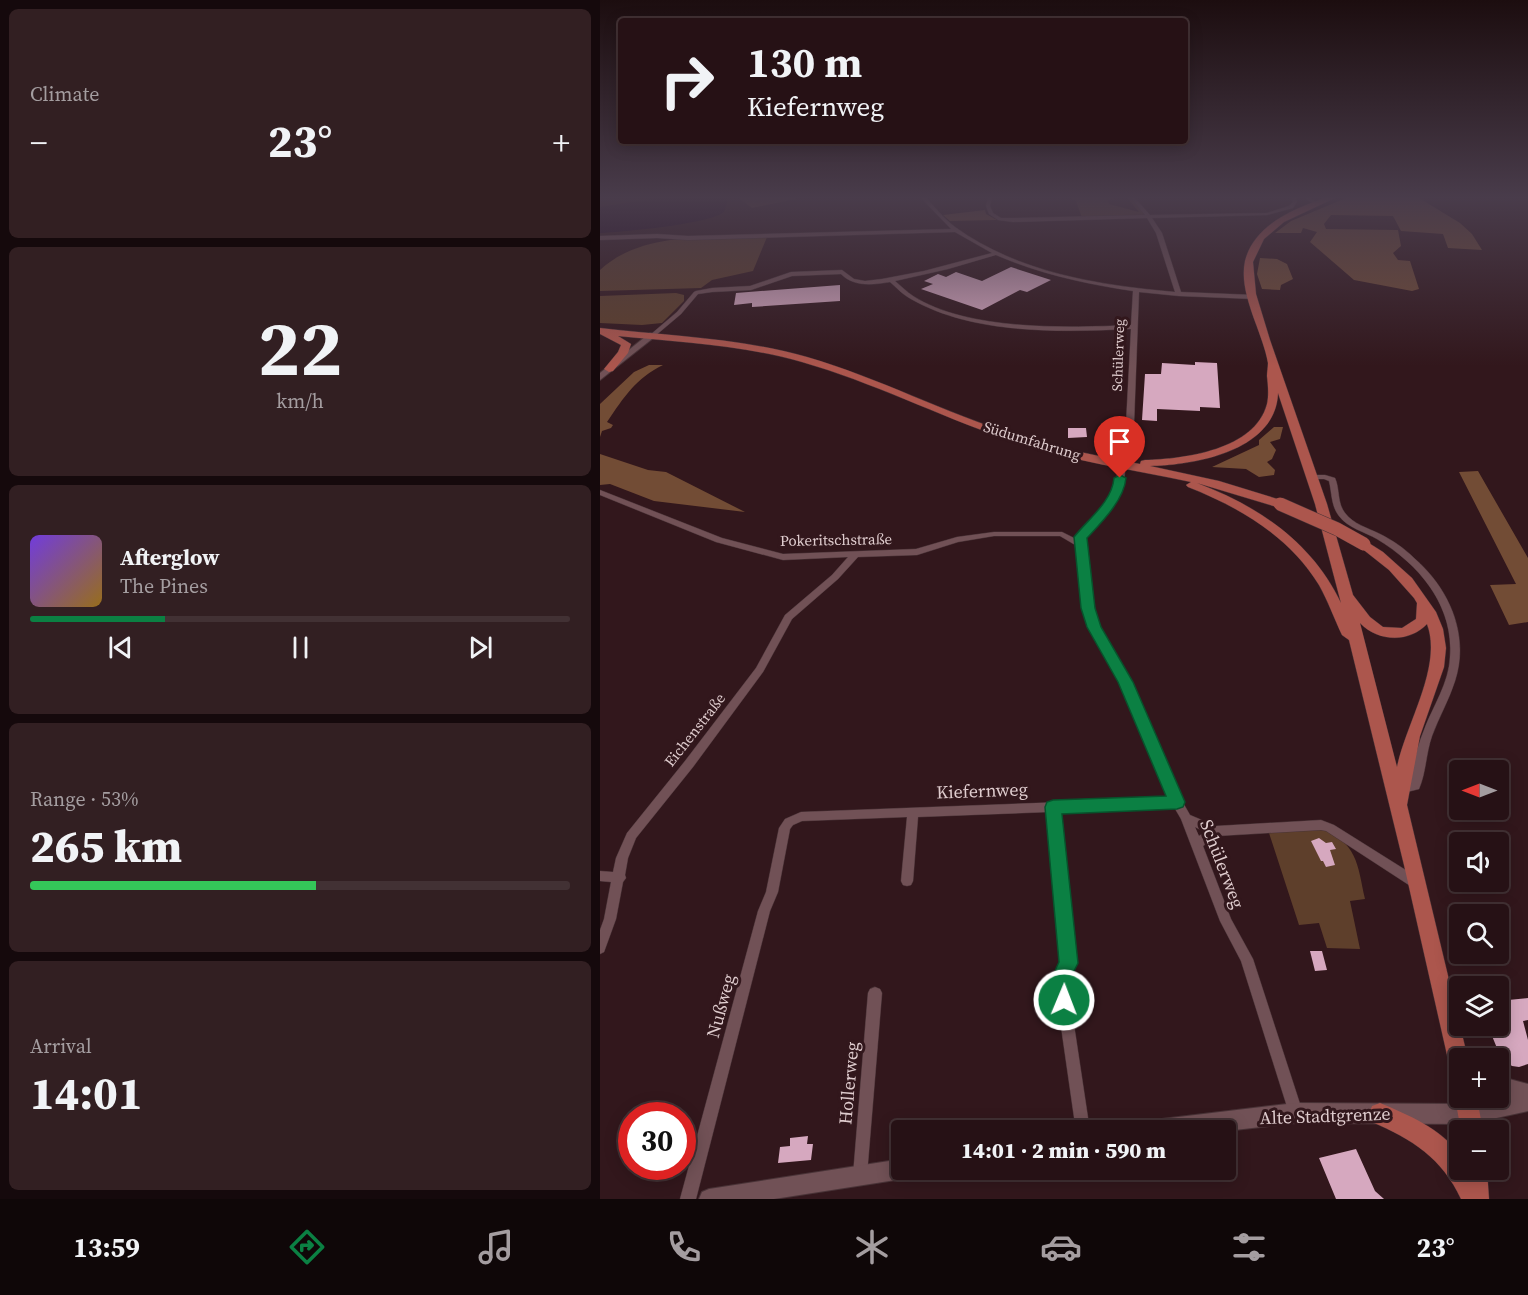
<!DOCTYPE html>
<html lang="en">
<head>
<meta charset="utf-8">
<style>
	body { margin:0; font-family:"Source Serif 4",serif; background:#321f22; color:#f1f3f6; height:100vh; display:flex; flex-direction:column; font-size:22px; white-space:nowrap }
	* { box-sizing:border-box; margin:0 }
	p { font-size:20px; color:#a49da0 }
	.icon { flex:none; width:33px; height:33px; fill:none; stroke:currentColor; stroke-width:2; stroke-linecap:round; stroke-linejoin:round }
	.map { position:relative; flex:1; overflow:hidden }
	.details { display:flex; flex-direction:column; gap:9px; padding:9px; background:#15090c; width:600px }
	.details>* { flex:none }
	.hud { position:absolute; left:18px; top:18px; width:570px; height:126px; border-radius:6px; box-shadow:0 3px 15px #0003,0 0 0 2px #423134; background:#261115; color:#f1f3f6; overflow:hidden }
	.needle { width:39px; rotate:270deg }
	.tools { position:absolute; left:849px; top:760px; display:grid; gap:12px }
	.tools a { display:grid; place-items:center; width:60px; height:60px; border-radius:6px; background:#261115; box-shadow:0 3px 15px #0003,0 0 0 2px #423134; font-size:30px }
	.speed { position:absolute; left:18px; top:1102px; display:flex; gap:12px; font-size:30px; font-weight:700; text-align:center }
	.speed>* { display:grid; place-content:center; width:78px; height:78px; border-radius:50%; background:#261115; box-shadow:0 3px 15px #0003,0 0 0 2px #423134; line-height:1 }
	.speed .limit { border:9px solid #d22; background:#fff; color:#111 }
	.pin { position:absolute; display:grid; place-items:center; width:51px; height:51px; color:#fff; margin:-62px -26px; border-radius:50% 50% 50% 0; rotate:-45deg; box-shadow:0 0 6px #0007 }
	.pin .icon { rotate:45deg }
	.me { position:absolute; width:66px; margin:-33px; rotate:1deg; stroke-linejoin:round; filter:drop-shadow(0 0 4px #0008) }
	.turn { display:flex; align-items:center; gap:21px; height:126px; padding:0 30px; font-size:27px }
	.turn .icon { width:78px; height:78px; stroke-width:2.5 }
	.turn b { display:block; font-size:42px; line-height:51px }
	.big { font-size:45px; font-weight:800; line-height:1.1 }
	.details .widget { flex:1; display:flex; flex-direction:column; justify-content:center; gap:9px; min-width:0; padding:0 21px; border-radius:9px; background:#321f22 }
	.details .dial { align-items:center; gap:0 }
	.dial b { font-size:78px; line-height:1 }
	.song { display:flex; align-items:center; gap:18px }
	.cover { width:72px; height:72px; border-radius:9px; background:linear-gradient(135deg,hsl(260 70% 55%),hsl(40 70% 35%)) }
	.played { height:6px; border-radius:3px; background:linear-gradient(90deg,#0b8043 25%,#423134 25%) }
	.keys { display:flex; justify-content:space-around; direction:ltr }
	.heat { display:flex; justify-content:space-between; align-items:center; font-size:33px; direction:ltr }
	.charge { height:9px; border-radius:4px; background:linear-gradient(90deg,#34c759 53%,#423134 0) }
	.trip { position:absolute; left:291px; top:1120px; width:345px; height:60px; border-radius:6px; background:#261115; box-shadow:0 3px 15px #0003,0 0 0 2px #423134; font-weight:800; line-height:60px; text-align:center }
	.tabs { display:flex; height:96px; justify-content:space-around; align-items:center; background:#0f0708; color:#a49da0 }
	.tabs .icon { width:42px; height:42px }
	.tabs .active { color:#0b8043 }
	.tabs b { font-size:27px; color:#f1f3f6 }
	main { display:flex; flex:1; min-height:0 }
	.map>svg:first-child { display:block }
	.green { fill:#5e3f2b }
	.forest { fill:#724c35 }
	.water { fill:#1e0520 }
	.building { fill:#d6a8bf }
	.lines { fill:none; stroke-linecap:round; stroke-linejoin:round }
	.street-casing { stroke:#493337; stroke-width:1 }
	.secondary-casing { stroke:#493337; stroke-width:2 }
	.primary-casing { stroke:#493337; stroke-width:1 }
	.street { fill:#715156; fill-rule:evenodd }
	.secondary { fill:#715156; fill-rule:evenodd }
	.primary { fill:#ac564d; fill-rule:evenodd }
	.primary-bridge-casing { stroke:#493337; stroke-width:14; stroke-linecap:butt }
	.primary-bridge { stroke:#ac564d; stroke-width:13 }
	.route { fill:#0b8043; stroke:#07532c; stroke-width:1.5 }
	.labels { text-anchor:middle; stroke-width:6; stroke-linejoin:round; paint-order:stroke }
	.far-street-label { font-size:14px; fill:#dfccce; stroke:#32171c }
	.street-label { font-size:15px; fill:#dfccce; stroke:#32171c }
	.near-street-label { font-size:18px; fill:#dfccce; stroke:#32171c }
</style>
</head>
<body>
<main>
<section class="details">
<div class="widget"><p>Climate</p>
<div class="heat"><a>−</a><b class="big">23°</b><a>+</a></div>
</div>
<div class="widget dial"><b>22</b><p>km/h</p></div>
<div class="widget">
<div class="song"><i class="cover"></i><div><b>Afterglow</b><p>The Pines</p></div></div>
<div class="played"></div>
<div class="keys"><svg class="icon" aria-label="previous" viewBox="0 0 24 24"><path d="M18 5L8 12l10 7zM5 5v14"/></svg><svg class="icon" aria-label="pause" viewBox="0 0 24 24"><path d="M8 5v14M16 5v14"/></svg><svg class="icon" aria-label="next" viewBox="0 0 24 24"><path d="M6 5l10 7-10 7zM19 5v14"/></svg></div>
</div>
<div class="widget"><p>Range · 53%</p><b class="big">265 km</b><div class="charge"></div></div>
<div class="widget"><p>Arrival</p><b class="big">14:01</b></div>
</section>
<div class="map">
<svg width="928" height="1199" viewBox="0 0 928 1199">
	<rect width="100%" height="100%" fill="#32171c"/>
	<path class="green" d="M139,198h56l1,1 -44,9z
		M471,198h42l-5,3 1,3 30,8 -12,-14h6l16,19 -67,1 -6,-17z
		M167,237l-14,34 -41,9 -11,8 -101,3v-21c43,-40 113,-32 167,-33z
		M76,293l8,2v6l-22,22 -20,2 -42,-2v-27z
		M719,828c39,15 38,35 46,71l-15,2 10,48 -33,-1 -8,-25 -20,2 -30,-92z"/>
	<path class="forest" d="M746,198h73l41,25 12,11 10,16 -34,-2 -5,-14 -42,-3 -8,-15 -62,-1 -7,9 2,5 72,1 3,16 -8,7 5,7 12,1 9,28 -7,2 -58,-11 -44,-38 7,-10 -14,-4 -2,5h-26l16,-12z
		M385,210l1,4 11,6 -47,1 -7,-6z
		M660,258l17,1 10,5 6,15 -12,6 -1,5 -18,-1 -5,-15z
		M49,365h14c-27,13 -39,32 -56,57l6,3 -2,3 -9,3 -2,6v-33l34,-32z
		M674,427h9l-3,12 -10,3 6,8 -4,9 -5,3 8,8 -1,5 -15,2 -13,-8 -34,-2 47,-22v-5z
		M0,454l48,16 18,2 79,40 -91,-11 -44,-17 -10,1z
		M878,471l50,87v64l-19,3 -19,-40 26,-1 -57,-112z"/>
	<path class="water" d="M58,198h66l4,2 -4,12c-15,12 -101,20 -124,21v-26z"/>
	<path class="building" d="M411,267l40,13 -24,12 -7,-2 -38,20 -61,-21 12,-5 -9,-3 14,-7 8,3 10,-5 26,9z
		M240,285v16l-88,6v-4l-18,2 2,-12z
		M595,362l22,1 3,45 -20,-1v4l-43,-2v12l-15,-1 3,-46h16l1,-11 33,2z
		M468,428h18l1,9 -19,1z
		M719,838l7,5 6,-1 4,7 -6,1 5,15 -9,2 -3,-6h-2l-10,-20z
		M710,951h12l5,19 -12,1z
		M928,998v22l-5,1 5,19v24l-9,3 -7,-1 -11,-8 -13,-32h10v-25z
		M208,1136l-1,8h6l-2,16 -33,3 2,-16 10,-1v-8z
		M756,1149l19,42 9,8h-48l-17,-41z"/>
	<g class="lines">
		<g class="street-casing">
			<path id="street" d="M321,198h5c9,9 18,21 29,29 64,46 143,58 220,65l-19,-59 -9,-15 -134,4 -15,-2 -9,-6 -3,-8 2,-8h4l-2,8 3,7 8,5h12l132,-3 -14,-17h4l15,17 117,-2 22,-7 4,-4 -1,-4h4l1,4 -4,6 -26,7 -115,3 10,15 19,59 73,3 3,2 -3,2 -75,-3 -40,-4 -5,132 -6,34 -4,2 -4,-2 6,-34 5,-95c-70,3 -157,6 -220,-30 -8,-4 -15,-12 -21,-17 -18,3 -36,5 -49,-8l-49,2 -41,14 -39,2 -14,2 -17,20 -26,22 -5,-1 27,-23 17,-20 2,-1 16,-3 38,-2 41,-14 51,-2 12,9 11,2 17,-2 42,-8 68,-18 -37,-21 -267,8 -31,-2 -57,2v-4l57,-2 31,2 263,-7zM396,255c44,19 90,29 137,36l-2,34c-62,3 -164,6 -218,-29 -6,-4 -12,-10 -18,-15l53,-12z
				M705,198h5l8,5 -4,1z
				M518,470h3l4,2 -2,17 -25,36 -14,13 9,70 6,19 31,55 52,119 8,14 26,11 105,-6 13,5 86,54 2,4 -2,4 -4,1 -4,-1 -86,-56 -5,-1 -104,6 -14,10 28,73 22,40 50,154 -2,5 -5,2 -5,-2 -2,-5 -48,-152 -21,-40 -39,-102 -7,-12 -115,4 15,152 -7,15 23,153h-14l-22,-153 8,-16 -14,-150 -130,5 -5,64 -2,4 -4,1 -4,-1 -2,-4 6,-64 -105,4 -9,4 -3,4 -12,63 -8,19 -74,288h-16l78,-288 8,-19 13,-64 6,-9 16,-7 369,-14 -50,-116 -31,-55 -6,-19 -6,-62 -17,-10h-66l-36,6 -41,13 -59,2 -20,22 -46,40 -29,53 -70,95 -57,71 -8,20 -3,17 1,3 -3,4 -7,37 -12,33 -4,2v-24l4,-11 7,-37 -11,-1v-10l13,1 3,-14 11,-25 58,-72 71,-93 29,-53 47,-40 16,-18 -65,3 -67,-18 -116,-47v-5l122,48 61,16 133,-5 41,-12 37,-5h68l14,7 1,-4 15,-14 23,-32zM595,827l10,5 -6,4z
				M710,475h15l10,3c5,11 2,25 10,35 8,11 23,15 35,21 12,6 24,14 34,24 35,30 56,77 41,123 -6,19 -16,36 -23,55 -6,17 -6,37 -13,53l-16,4 -4,-1 -1,-3 1,-3 11,-3c3,-18 7,-36 14,-53 9,-24 25,-47 26,-73 4,-51 -30,-92 -73,-118 -12,-7 -29,-11 -38,-23 -8,-10 -7,-23 -10,-35l-5,-2h-14l-1,-2z
				M275,987l5,2 2,4 -15,182 -2,5 -5,2 -5,-2 -2,-5 15,-182 2,-4z"/>
		</g>
		<g class="secondary-casing">
			<path id="secondary" d="M50,333l7,2 -57,45v-7z
				M898,1076l30,8v27l-59,13 -173,-1 -70,8h-91l3,-7 7,-3 151,-18 173,1 38,-7 -9,-3z
				M302,1159v11h10l-3,6 -7,3 -128,20h-75l3,-7 7,-3z"/>
		</g>
		<g class="primary-casing">
			<path id="primary" d="M725,198h10l-51,24 -20,17 -11,23 3,32 14,46 57,164 26,91 17,22 13,10 19,1 14,-9 1,-16 -3,-5 -25,-28 -29,-23 -2,-3 6,-4 19,12 29,26 24,34 7,17 3,19 -2,19 -24,69 -13,69 61,254h-8v19l-7,-3 -3,-7 -46,-203 -55,-225 -7,-5c-8,-17 -14,-34 -23,-50 -30,-49 -80,-78 -131,-98l-2,-2 5,-3c-61,-13 -126,-22 -185,-43 -69,-24 -134,-57 -204,-77 -59,-17 -123,-20 -184,-26l13,8 -3,9 -15,18 -4,1 -5,-3 14,-17 3,-7 -21,-11v-6c68,8 141,10 207,29 72,21 138,56 209,78 41,13 82,21 124,29l1,-3 4,-1c39,-1 110,-10 122,-56 2,-9 1,-19 0,-28 0,-4 1,-9 1,-13 -5,-31 -30,-69 -23,-102 9,-36 48,-52 80,-63zM678,393l37,111 26,99c-29,-61 -83,-97 -144,-120l83,25 6,-4 -2,-3 -65,-20 -69,-15c45,-1 126,-15 128,-73zM760,623c18,19 49,20 67,1 16,42 -21,99 -30,143z
				M858,1090l2,8h17l6,33h-22l-6,-33z
				M780,1103c29,12 59,25 80,51v16h27l2,29h-28c-19,-41 -49,-60 -89,-77l-3,-8 3,-8z"/>
		</g>
		<use href="#street" class="street"/>
		<use href="#secondary" class="secondary"/>
		<use href="#primary" class="primary"/>
		<g class="primary-bridge-casing">
			<path id="primary-bridge" d="M680,504l57,25 27,15"/>
		</g>
		<use href="#primary-bridge" class="primary-bridge"/>
	</g>
	<linearGradient id="sky" x2="0" y2="1"><stop stop-color="#1c0d0f"/><stop offset="0.54" stop-color="#493c4b"/><stop offset="1" stop-color="#493c4b" stop-opacity="0"/></linearGradient>
	<rect width="928" height="366" fill="url(#sky)"/>
	<path class="route" d="M520,475l6,3c-2,22 -24,44 -39,60l8,70 6,19 32,55 52,120 -2,5 -6,2 -115,5 16,149 -8,16 4,21 -3,7 -7,3 -7,-3c-8,-17 -6,-29 2,-45l-14,-155 2,-5 6,-2 113,-4 -48,-114 -31,-55 -6,-19 -7,-71c14,-18 38,-35 40,-59z"/>
	<g class="labels">
		<g class="far-street-label">
			<text transform="translate(518 355) rotate(-88)" y="5">Schülerweg</text>
		</g>
		<g class="street-label">
			<text transform="translate(432 441) rotate(17)" y="5">Südumfahrung</text>
			<text transform="translate(236 540) rotate(-1)" y="5">Pokeritschstraße</text>
			<text transform="translate(95 730) rotate(-52)" y="5">Eichenstraße</text>
		</g>
		<g class="near-street-label">
			<text transform="translate(382 791) rotate(-2)" y="6">Kiefernweg</text>
			<text transform="translate(622 864) rotate(69)" y="6">Schülerweg</text>
			<text transform="translate(121 1006) rotate(-75)" y="6">Nußweg</text>
			<text transform="translate(249 1083) rotate(-85)" y="6">Hollerweg</text>
			<text transform="translate(725 1116) rotate(-2)" y="6">Alte Stadtgrenze</text>
		</g>
	</g>
</svg>
<div class="tools">
<a><svg class="needle" viewBox="-14 -14 28 28"><path d="M0-13l5 13h-10z" fill="#e53935"/><path d="M0 13l5-13h-10z" fill="#a49da0"/></svg></a>
<a><svg class="icon" aria-label="sound" viewBox="0 0 24 24"><path d="M4 9h4l5-4v14l-5-4H4zM17 9q2 3 0 6"/></svg></a>
<a><svg class="icon" aria-label="search" viewBox="0 0 24 24"><circle cx="10" cy="10" r="6"/><path d="M15 15l6 6"/></svg></a>
<a><svg class="icon" aria-label="layers" viewBox="0 0 24 24"><path d="M12 4l9 5-9 5-9-5zM3 14l9 5 9-5"/></svg></a>
<a>+</a>
<a>−</a>
</div>
<div class="speed"><div class="limit">30</div></div>
<div class="pin" style="left:520px;top:478px;background:#d93025"><svg class="icon" aria-label="arrive" viewBox="0 0 24 24"><path d="M6 21V4h12l-3 4 3 4H6"/></svg></div>
<svg class="me" style="left:464px;top:1000px" viewBox="-20 -20 40 40"><circle r="17" fill="#0b8043" stroke="#fff" stroke-width="3"/><path d="M0-11L8 9 0 5-8 9z" fill="#fff"/></svg>
<div class="trip">14:01 · 2 min · 590 m</div>
<div class="hud">
<div class="turn"><svg class="icon" aria-label="right" viewBox="0 0 24 24"><path d="M7 20v-9h11M14 6l5 5-5 5"/></svg><div><b>130 m</b>Kiefernweg</div></div>
</div>
</div>
</main>
<nav class="tabs">
<b>13:59</b>
<svg class="icon active" aria-label="directions" viewBox="0 0 24 24"><path d="M12 3l9 9-9 9-9-9zM9 14v-3h6M13 9l2 2-2 2"/></svg>
<svg class="icon" aria-label="music" viewBox="0 0 24 24"><path d="M9 18V5l10-2v13"/><circle cx="6" cy="18" r="3"/><circle cx="16" cy="16" r="3"/></svg>
<svg class="icon" aria-label="phone" viewBox="0 0 24 24"><path d="M5 4h4l2 5-3 2q2 4 5 5l2-3 5 2v4C11 20 4 13 5 4z"/></svg>
<svg class="icon" aria-label="climate" viewBox="0 0 24 24"><path d="M12 3v18M4 7l16 10M4 17L20 7"/></svg>
<svg class="icon" aria-label="car" viewBox="0 0 24 24"><path d="M5 17H2v-5l4-1 3-4h7l3 4 3 1v5h-3M9 17h6M6 11h13"/><circle cx="7" cy="17" r="2"/><circle cx="17" cy="17" r="2"/></svg>
<svg class="icon" aria-label="filters" viewBox="0 0 24 24"><path d="M4 7h16M4 17h16"/><circle cx="9" cy="7" r="2"/><circle cx="15" cy="17" r="2"/></svg>
<b>23°</b>
</nav>
</body>
</html>
